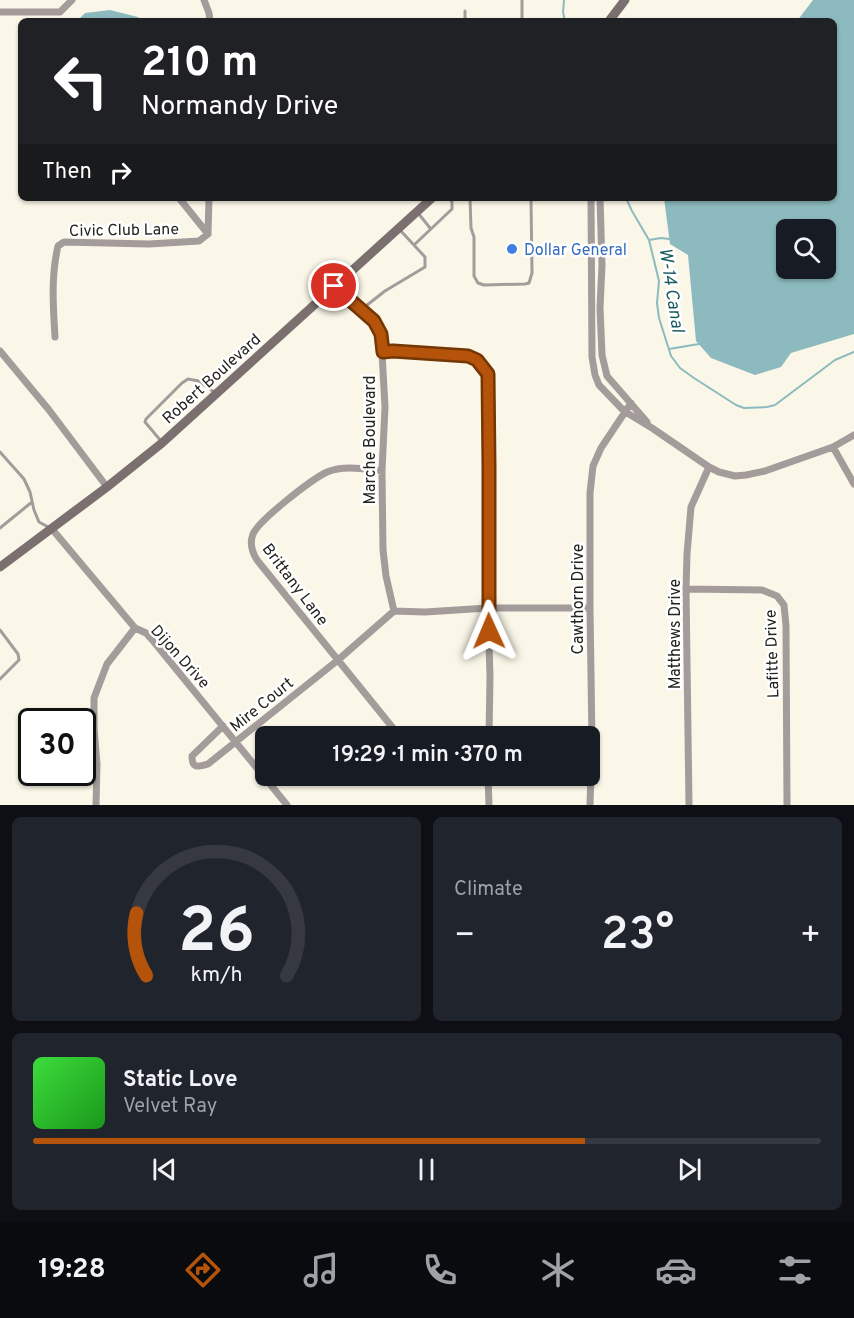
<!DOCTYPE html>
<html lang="en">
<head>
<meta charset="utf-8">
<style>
	body { margin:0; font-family:Overpass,sans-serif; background:#20242c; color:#f1f3f6; height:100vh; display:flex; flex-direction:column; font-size:22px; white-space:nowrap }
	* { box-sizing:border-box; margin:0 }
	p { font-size:20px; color:#9ea1a6 }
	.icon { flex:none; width:33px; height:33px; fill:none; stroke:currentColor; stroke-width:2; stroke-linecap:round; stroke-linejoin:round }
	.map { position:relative; height:805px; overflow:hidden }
	.sheet { display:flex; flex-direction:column; gap:12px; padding:12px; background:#0d0f14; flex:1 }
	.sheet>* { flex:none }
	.banner { position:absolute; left:18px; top:18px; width:819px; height:183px; border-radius:9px; box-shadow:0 2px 4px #0004; background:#202124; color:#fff; overflow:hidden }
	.tools { position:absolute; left:776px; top:219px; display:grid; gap:12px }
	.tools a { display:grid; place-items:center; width:60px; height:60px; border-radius:9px; background:#171b24; box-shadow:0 2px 4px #0004; font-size:30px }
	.speed { position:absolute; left:18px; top:708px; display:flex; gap:12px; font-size:30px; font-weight:700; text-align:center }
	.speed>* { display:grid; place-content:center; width:78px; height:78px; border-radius:50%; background:#171b24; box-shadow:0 2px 4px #0004; line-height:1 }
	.speed .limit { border:3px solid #111; border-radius:9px; background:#fff; color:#111 }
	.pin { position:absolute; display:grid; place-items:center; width:51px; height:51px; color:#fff; margin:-26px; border:3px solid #fff; border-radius:50%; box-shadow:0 2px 6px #0007 }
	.me { position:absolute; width:66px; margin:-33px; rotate:359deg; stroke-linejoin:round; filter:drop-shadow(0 0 4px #0008) }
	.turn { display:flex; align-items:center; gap:21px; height:126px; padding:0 24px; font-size:27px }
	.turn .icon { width:78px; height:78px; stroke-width:2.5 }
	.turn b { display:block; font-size:42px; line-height:51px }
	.then { display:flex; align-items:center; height:57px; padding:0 24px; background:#0003; gap:12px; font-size:22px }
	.big { font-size:45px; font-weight:600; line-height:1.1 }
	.sheet .widget { flex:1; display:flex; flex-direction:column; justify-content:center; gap:9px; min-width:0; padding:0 21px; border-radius:9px; background:#20242c }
	.sheet .dial { align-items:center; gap:0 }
	.dial svg { height:156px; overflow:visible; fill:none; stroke:#363941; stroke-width:7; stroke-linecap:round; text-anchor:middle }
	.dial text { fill:#f1f3f6; stroke:none }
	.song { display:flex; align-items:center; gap:18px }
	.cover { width:72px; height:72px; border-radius:9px; background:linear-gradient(135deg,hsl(120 70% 55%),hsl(120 70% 35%)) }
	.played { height:6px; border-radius:3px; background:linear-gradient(90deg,#b45309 70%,#363941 70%) }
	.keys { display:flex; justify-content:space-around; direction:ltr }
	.heat { display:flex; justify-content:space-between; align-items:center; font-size:33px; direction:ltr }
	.sheet .tiles { flex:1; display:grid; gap:12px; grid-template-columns:1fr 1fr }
	.widget:last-child { grid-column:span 2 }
	.trip { position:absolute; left:255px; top:726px; width:345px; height:60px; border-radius:9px; background:#171b24; box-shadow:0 2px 4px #0004; font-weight:600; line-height:60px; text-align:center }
	.tabs { display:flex; height:96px; justify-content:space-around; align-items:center; background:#090b0e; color:#9ea1a6 }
	.tabs .icon { width:42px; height:42px }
	.tabs .active { color:#b45309 }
	.tabs b { font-size:27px; color:#f1f3f6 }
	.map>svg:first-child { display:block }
	.water { fill:#8cbabe; fill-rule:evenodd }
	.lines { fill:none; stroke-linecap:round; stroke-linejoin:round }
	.stream { stroke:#8cbabe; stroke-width:2 }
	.lane { stroke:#a39c9b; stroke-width:3 }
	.street { stroke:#a39c9b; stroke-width:7 }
	.secondary { stroke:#7b706f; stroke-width:9 }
	.route-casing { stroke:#753606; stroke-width:15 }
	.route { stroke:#b45309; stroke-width:10 }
	.shop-dot { fill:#3f7fe0; stroke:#fff; stroke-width:2 }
	.labels { text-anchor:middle; stroke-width:5; stroke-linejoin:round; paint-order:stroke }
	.street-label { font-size:16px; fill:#24231e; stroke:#fff }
	.shop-label { font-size:16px; fill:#366cbe; stroke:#fff; text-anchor:start }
	.water-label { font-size:18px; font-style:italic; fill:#1b5b61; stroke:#fff }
</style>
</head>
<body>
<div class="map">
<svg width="854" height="805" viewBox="0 0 854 805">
	<rect width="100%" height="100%" fill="#faf7e8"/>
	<path class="water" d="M813,0h41v334l-63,19 -10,14 -26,8 -44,-17 -15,-17 -8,-86 -18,-11 -6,-46h170v-177h-37zM786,230h39v38h-39z
		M110,10l28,7 4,4h-65l8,-8z"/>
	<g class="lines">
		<path class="stream" d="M564,0l-1,12 2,9
			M626,198l6,13 17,29 10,41 -2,22 2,15 12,38 9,12 14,10 42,27 8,3 23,-1 8,-2 60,-45 19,-8
			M649,240l12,-2 8,1
			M669,349l30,-5"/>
		<path class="lane" d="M522,0v21
			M465,11v10
			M470,198l1,30 3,9v39l4,7 6,2 41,-1 4,-1 3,-10 -1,-75
			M418,213l12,15
			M414,245l38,-36v-7l-3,-4
			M362,309l23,-18 40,-24v-10l-25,-27
			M161,441l-16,-19 1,-3 36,-36 6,-4 11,2 15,11
			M0,452l24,27 6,13 4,18 5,12 11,6
			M0,528l32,-26
			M0,630l18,24 1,6 -19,19"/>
		<path class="street" d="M204,0l5,13 1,8
			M0,12h60l12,-12
			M179,198l29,36
			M591,198l1,159 3,18 4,10 25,26 28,17 57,39 10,5 16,4 11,-1 19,-4 68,-24 21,-12
			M600,198l2,67 -2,43 2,47 5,21 40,46
			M334,286l40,35 7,13 4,73 -3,64 1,79 3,26 8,35
			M55,337c-2,-31 -4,-61 3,-91l6,-4 85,2 50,-3 9,-7 1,-36
			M0,351l49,59 58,77
			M383,352l10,-1 75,5 9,4 10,14 2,94 -1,140 2,69 -1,59
			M833,447l21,37
			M382,471c-18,-2 -38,-6 -55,1 -15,7 -68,48 -74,62 -4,10 -1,18 4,26l140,173 5,3
			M52,529l83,99 11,5 8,9 133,163
			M686,589l76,1 15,6 7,9 2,21 1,179
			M223,726l-31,30c0,13 6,11 16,8l130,-104 56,-49 31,1 63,-4h102
			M488,776l1,29
			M96,805l1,-41 -3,-35v-31l13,-34 28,-36
			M590,805l2,-63 -2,-134v-115l3,-27 8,-18 30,-45
			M689,805l-3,-216 1,-35 4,-47 18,-40"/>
		<path class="secondary" d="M609,21l16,-21
			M0,567l107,-80 55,-44 270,-245"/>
	</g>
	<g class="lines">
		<g class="route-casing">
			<path id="route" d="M334,286l40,35 7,13 2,18 10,-1 75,5 9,4 11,14 1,94v163"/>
		</g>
		<use href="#route" class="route"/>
	</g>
	<circle class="shop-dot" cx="512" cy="249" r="6"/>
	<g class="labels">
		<g class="street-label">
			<text transform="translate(124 229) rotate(-1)" y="6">Civic Club Lane</text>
			<text transform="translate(211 378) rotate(-42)" y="6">Robert Boulevard</text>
			<text transform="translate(369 440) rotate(-90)" y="6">Marche Boulevard</text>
			<text transform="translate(296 584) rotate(53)" y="6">Brittany Lane</text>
			<text transform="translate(577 599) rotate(-90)" y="6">Cawthorn Drive</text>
			<text transform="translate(674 634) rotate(-90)" y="6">Matthews Drive</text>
			<text transform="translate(771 654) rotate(-92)" y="6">Lafitte Drive</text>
			<text transform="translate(181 656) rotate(48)" y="6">Dijon Drive</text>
			<text transform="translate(261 704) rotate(-39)" y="6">Mire Court</text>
		</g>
		<g class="shop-label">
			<text x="524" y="255">Dollar General</text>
		</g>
		<g class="water-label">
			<text transform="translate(672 290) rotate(81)" y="6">W-14 Canal</text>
		</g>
	</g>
</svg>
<div class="tools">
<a><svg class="icon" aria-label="search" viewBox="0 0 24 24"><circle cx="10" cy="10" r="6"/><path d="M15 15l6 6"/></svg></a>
</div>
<div class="speed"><div class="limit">30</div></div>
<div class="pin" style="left:334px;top:286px;background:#d93025"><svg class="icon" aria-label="arrive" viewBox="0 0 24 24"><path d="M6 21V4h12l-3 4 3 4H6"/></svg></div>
<svg class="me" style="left:489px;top:631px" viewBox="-20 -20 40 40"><path d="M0-17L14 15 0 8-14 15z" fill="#b45309" stroke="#fff" stroke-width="4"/></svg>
<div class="trip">19:29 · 1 min · 370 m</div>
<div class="banner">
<div class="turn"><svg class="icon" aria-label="left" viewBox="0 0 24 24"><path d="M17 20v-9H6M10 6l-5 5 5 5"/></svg><div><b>210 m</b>Normandy Drive</div></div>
<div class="then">Then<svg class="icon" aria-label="right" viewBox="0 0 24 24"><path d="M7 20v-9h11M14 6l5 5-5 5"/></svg></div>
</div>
</div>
<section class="sheet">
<div class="tiles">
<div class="widget dial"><svg viewBox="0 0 100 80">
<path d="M14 69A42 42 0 1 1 86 69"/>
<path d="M14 69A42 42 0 0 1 9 37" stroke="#b45309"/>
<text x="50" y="56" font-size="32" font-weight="700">26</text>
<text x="50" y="72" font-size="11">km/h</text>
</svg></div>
<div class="widget"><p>Climate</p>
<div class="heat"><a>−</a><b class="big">23°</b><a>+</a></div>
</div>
<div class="widget">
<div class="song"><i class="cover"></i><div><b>Static Love</b><p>Velvet Ray</p></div></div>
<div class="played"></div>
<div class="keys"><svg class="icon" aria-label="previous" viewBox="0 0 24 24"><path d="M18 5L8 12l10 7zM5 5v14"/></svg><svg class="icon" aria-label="pause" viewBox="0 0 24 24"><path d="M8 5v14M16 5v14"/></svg><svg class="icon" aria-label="next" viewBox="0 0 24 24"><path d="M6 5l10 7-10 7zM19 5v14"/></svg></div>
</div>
</div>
</section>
<nav class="tabs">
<b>19:28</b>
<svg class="icon active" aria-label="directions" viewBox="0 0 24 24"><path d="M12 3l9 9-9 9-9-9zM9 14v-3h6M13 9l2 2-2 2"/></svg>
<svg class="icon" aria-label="music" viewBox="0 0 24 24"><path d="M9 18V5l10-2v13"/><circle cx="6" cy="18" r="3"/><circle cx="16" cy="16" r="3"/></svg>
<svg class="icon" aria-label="phone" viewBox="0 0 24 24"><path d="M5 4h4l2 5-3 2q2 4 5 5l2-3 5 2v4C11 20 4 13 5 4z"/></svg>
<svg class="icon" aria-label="climate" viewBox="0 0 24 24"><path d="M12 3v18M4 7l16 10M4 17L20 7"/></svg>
<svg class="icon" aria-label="car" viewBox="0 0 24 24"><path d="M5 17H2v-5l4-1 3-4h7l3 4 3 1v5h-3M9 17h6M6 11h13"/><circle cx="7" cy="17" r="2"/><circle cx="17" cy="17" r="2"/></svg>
<svg class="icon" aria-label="filters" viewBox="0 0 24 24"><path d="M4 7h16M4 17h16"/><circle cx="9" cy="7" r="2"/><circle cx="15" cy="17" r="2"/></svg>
</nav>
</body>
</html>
